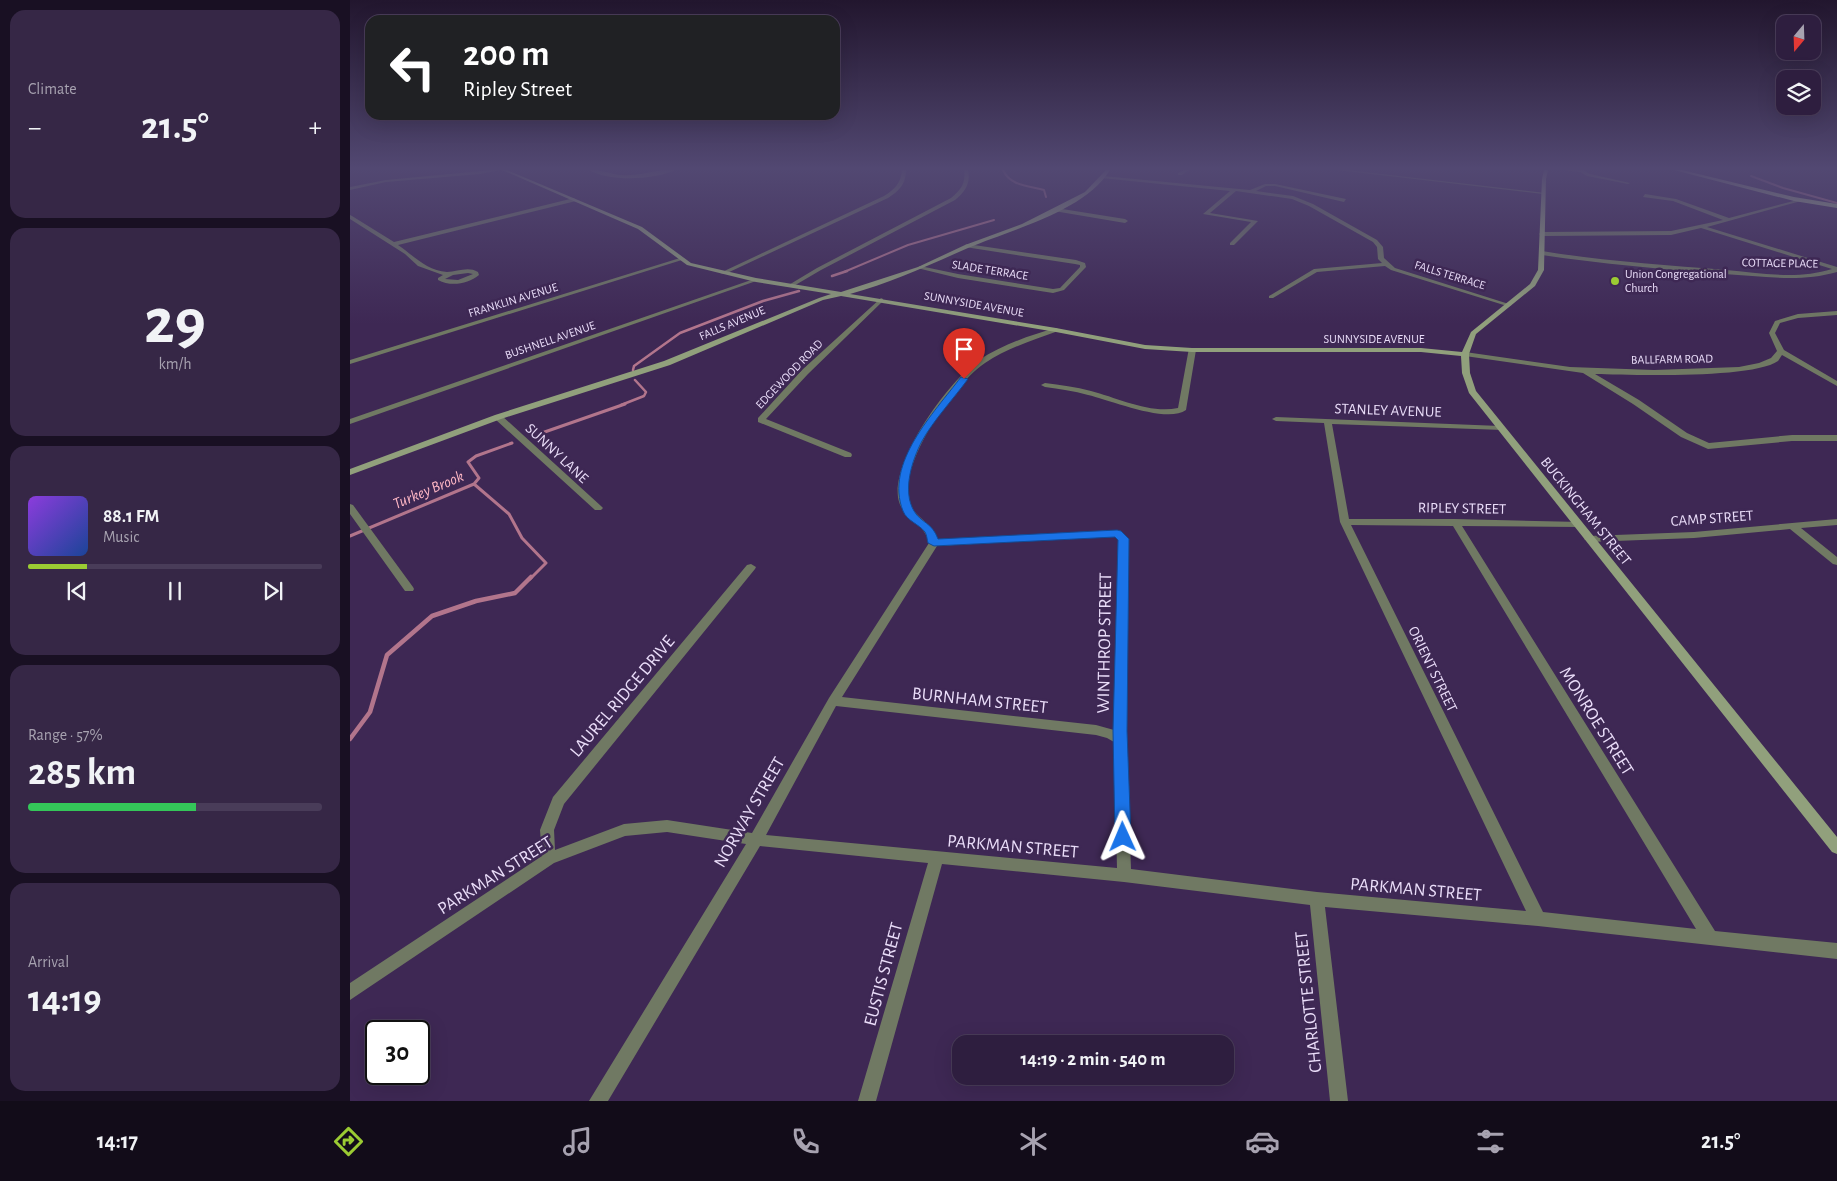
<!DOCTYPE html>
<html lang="en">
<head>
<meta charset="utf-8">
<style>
	body { margin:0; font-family:"Alegreya Sans",sans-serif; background:#362746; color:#f1f3f6; height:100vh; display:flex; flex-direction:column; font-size:19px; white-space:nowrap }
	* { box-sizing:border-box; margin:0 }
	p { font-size:16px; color:#a7a2b0 }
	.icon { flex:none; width:28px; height:28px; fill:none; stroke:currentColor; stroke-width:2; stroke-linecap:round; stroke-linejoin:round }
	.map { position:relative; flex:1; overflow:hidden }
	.sheet { display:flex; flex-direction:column; gap:10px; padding:10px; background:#191023; width:350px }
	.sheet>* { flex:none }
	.top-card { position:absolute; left:15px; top:15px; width:475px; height:105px; border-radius:15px; box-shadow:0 5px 20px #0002,0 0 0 1px #493c59; background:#202124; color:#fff; overflow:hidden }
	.needle { width:32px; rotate:199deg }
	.tools { position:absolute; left:1426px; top:15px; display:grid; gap:10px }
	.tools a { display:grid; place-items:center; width:45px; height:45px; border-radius:10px; background:#2e1e3f; box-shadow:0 5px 20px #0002,0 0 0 1px #493c59; font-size:25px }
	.speed { position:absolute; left:15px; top:1020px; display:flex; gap:10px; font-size:25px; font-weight:700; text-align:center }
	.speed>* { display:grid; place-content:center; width:65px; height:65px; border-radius:50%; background:#2e1e3f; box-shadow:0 5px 20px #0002,0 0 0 1px #493c59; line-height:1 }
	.speed .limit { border:2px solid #111; border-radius:8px; background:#fff; color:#111 }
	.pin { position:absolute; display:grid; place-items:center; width:42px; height:42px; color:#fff; margin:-51px -21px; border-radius:50% 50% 50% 0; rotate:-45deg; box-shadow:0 0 5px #0007 }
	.pin .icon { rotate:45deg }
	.me { position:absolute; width:55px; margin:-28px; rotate:359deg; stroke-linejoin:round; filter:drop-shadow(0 0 4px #0008) }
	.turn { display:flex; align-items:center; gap:18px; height:105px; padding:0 15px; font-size:22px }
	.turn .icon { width:65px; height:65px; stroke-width:2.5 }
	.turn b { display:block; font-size:35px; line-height:42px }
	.big { font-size:38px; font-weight:600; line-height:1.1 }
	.sheet .widget { flex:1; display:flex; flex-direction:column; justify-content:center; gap:8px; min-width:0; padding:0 18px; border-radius:15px; background:#362746 }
	.sheet .dial { align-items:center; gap:0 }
	.dial b { font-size:65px; line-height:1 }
	.song { display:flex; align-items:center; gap:15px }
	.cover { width:60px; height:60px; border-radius:8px; background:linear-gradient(135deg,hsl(270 70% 55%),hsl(220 70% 35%)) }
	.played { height:5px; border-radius:2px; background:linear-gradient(90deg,#9bcb33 20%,#493c59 20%) }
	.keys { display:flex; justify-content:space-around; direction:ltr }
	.heat { display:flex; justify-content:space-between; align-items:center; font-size:28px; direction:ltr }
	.charge { height:8px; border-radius:4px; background:linear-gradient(90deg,#34c759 57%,#493c59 0) }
	.trip { position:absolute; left:602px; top:1035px; width:282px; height:50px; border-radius:15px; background:#2e1e3f; box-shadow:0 5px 20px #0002,0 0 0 1px #493c59; font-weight:600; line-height:50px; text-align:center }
	.tabs { display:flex; height:80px; justify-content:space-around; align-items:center; background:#120c19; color:#a7a2b0 }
	.tabs .icon { width:35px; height:35px }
	.tabs .on { color:#9bcb33 }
	.tabs b { font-size:22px; color:#f1f3f6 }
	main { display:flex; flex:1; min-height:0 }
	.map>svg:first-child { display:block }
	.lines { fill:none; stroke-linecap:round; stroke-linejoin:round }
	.stream-far3 { stroke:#b2758c; stroke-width:2 }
	.stream-far2 { stroke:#b2758c; stroke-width:2.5 }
	.stream-far1 { stroke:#b2758c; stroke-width:3 }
	.stream { stroke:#b2758c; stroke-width:4.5 }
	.street { fill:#707963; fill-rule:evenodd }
	.secondary { fill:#91a07c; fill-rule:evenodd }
	.primary { fill:#abbe8f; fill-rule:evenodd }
	.route { fill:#1a73e8; stroke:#114b97 }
	.poi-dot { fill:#9bcb33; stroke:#3e2854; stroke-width:2 }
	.labels { text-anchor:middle; stroke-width:5; stroke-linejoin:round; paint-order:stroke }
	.far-street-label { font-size:12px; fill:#eaddf9; stroke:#3e2854 }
	.far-poi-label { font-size:12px; fill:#eaddf9; stroke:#3e2854; text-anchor:start }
	.street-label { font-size:15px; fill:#eaddf9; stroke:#3e2854 }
	.water-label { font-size:16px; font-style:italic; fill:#feb7c5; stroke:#3e2854 }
	.near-street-label { font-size:18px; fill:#eaddf9; stroke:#3e2854 }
</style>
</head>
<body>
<main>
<section class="sheet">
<div class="widget"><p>Climate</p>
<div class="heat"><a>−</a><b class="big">21.5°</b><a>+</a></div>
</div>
<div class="widget dial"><b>29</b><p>km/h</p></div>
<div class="widget">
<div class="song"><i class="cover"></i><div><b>88.1 FM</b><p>Music</p></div></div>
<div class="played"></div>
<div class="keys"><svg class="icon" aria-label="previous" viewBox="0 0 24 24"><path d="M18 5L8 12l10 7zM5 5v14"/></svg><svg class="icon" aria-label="pause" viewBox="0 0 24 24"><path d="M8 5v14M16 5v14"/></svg><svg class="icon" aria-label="next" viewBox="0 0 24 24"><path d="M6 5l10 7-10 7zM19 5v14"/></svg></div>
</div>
<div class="widget"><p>Range · 57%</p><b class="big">285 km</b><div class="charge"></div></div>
<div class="widget"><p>Arrival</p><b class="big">14:19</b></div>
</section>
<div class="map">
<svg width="1487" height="1101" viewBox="0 0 1487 1101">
	<rect width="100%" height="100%" fill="#3e2854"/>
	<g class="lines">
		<path class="stream-far3" d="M653,170c7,16 26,16 41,20l2,7
			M1401,176l32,12 54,15
			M494,272l64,-27 86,-25"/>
		<path class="stream-far2" d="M482,276l15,-5
			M283,370l1,-4 46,-33 83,-32 36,-10
			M271,405l23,-9 2,-4 -11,-12"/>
		<path class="stream-far1" d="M186,435l89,-31
			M124,484l35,30 13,24 24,25 -16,16
			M0,536l124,-52 5,-6 -11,-16 8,-6 36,-13"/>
		<path class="stream" d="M0,739l20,-27 17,-57 45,-39 44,-15 39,-8 16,-16"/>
		<path class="street" d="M142,170h8l-20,4 -94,8 -36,8v-3l36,-7z
			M239,170c9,-1 21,4 31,5 19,2 40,-7 55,-5 -21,10 -65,12 -86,0z
			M552,170h4c0,14 -7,21 -18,28l-163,76 -5,-1 164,-77c11,-7 17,-13 18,-26z
			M614,170h4c3,13 -3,22 -13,30l-134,70 -29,17 -5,-1 30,-18 134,-70c10,-8 15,-15 13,-28z
			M834,170h5l-7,5h-4v-2z
			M987,170h10l198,23 -2,1z
			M1214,170h19l7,4 40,9 -2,1 -41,-8 -7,-4z
			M753,176l147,14 15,-6h10l71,15 -2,3 -69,-16h-9l-10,5 37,5 20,8 64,36 6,7 1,11 11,10 117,37 -5,1 -116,-36 -6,-4 -68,6 -44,26h-4v-2l45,-27 68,-6 -4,-4 -1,-12 -4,-5 -64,-36 -17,-7 -56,-8 -26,22 48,8 -24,24h-4v-2l21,-21 -48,-8 27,-23 -129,-13z
			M1295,194l31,5 53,19 72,-19v2l-94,26 130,40v5c-38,11 -75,4 -113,2 -61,-5 -122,-10 -182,-19l-3,-2 3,-2c61,10 122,14 184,19 35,3 71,10 106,-1l-131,-41 -30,7 -129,1 -3,-2 3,-2 129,-1 52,-11 -50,-19 -30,-4z
			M224,198l2,3 -178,44c15,10 29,26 49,27 10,0 21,-6 31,0l1,3c-11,9 -28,12 -41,5v-2l5,-3 -25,-9 -13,-12 -55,-35v-4l2,1 42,26zM118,273l5,1 -15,6 -13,-1 8,-4z
			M706,208l69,11 3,2 -3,2 -71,-12 -1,-1z
			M617,244l109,16 9,3 1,4 -22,23 -11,3 -95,-15 -41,-10 3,-2 38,8 95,15 7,-1 20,-21v-2l-5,-1 -110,-17v-2z
			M330,258l5,1 -335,105v-4z
			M404,279l5,1 -409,144v-5z
			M531,298l2,1v2l-75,73 -42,45 85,34 1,2 -1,2h-6l-87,-35v-4l44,-48z
			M1487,311v4l-39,3 -18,5 -5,10 9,17 53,31v5l-55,-31c-1,1 -3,5 -4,6 -25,18 -149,14 -183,13l44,26 48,33 22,10 83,-8h45v6h-45l-84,8 -27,-12 -48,-33 -50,-31 -118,-17 -4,-2 4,-2 105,15 84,3 85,-3 20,-4 12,-5 6,-7 -8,-18 6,-12 23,-7z
			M706,328l2,1v2c-24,9 -51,17 -73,32 -31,21 -83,96 -77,135 3,19 24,23 30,42l179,-10 3,1 9,8 -3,192 5,138 186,23 209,19 -186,-389 -16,-99 -48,-2 -4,-2 4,-2 224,9 4,2 -1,2 -171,-6 17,95h106l126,3 2,2 -2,2 -3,1 -116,-1 253,405 122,12v16l-299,-33 -213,-19 23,194h-18l-20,-196 -186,-23 -182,-18 -66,237h-18l70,-238 -168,-17 -152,255h-19l157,-257 -79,-12 -42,4 -71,27 -204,137v-17l192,-127 -2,-26 13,-33 194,-232 4,-1 5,3 -1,2 -191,235 -10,26 1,20 69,-26 43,-4 85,13 77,-135 100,-155c-5,-22 -28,-24 -31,-46 -5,-39 50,-115 81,-137 23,-15 51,-25 77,-32zM1001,525l102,1 243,403 -153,-17zM765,536l4,4 -5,190 -18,-5 -254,-28 95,-151zM486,706l260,29 11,3 7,4 3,126 -351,-33z
			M839,348l7,2 -10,60c-19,14 -76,-10 -98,-15 -14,-4 -29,-6 -43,-8l-4,-2 4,-2c15,2 31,4 46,8 27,7 59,23 87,17z
			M145,415h6l100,91 2,2 -2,2h-6l-100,-91z
			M0,504l3,1 60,82 1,2 -1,2h-8l-55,-77z
			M1487,519v6l-36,3 36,29v8l-4,-1 -43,-35 -96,9 -105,4 -5,-3 5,-3 105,-4z"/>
		<path class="secondary" d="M152,170h5l135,57 49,36 65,15 85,14 77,-25 47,-22 57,-21 63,-32 21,-22h4c-26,42 -98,59 -142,78 -39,17 -77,35 -118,46l206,34 89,17 47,3h229l41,4 9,-20 59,-48 8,-14 4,-91 2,-9h4l-2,9 -2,91 -9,16 -59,48 -7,20 1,19 6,18 361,446v17l-5,-2 -363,-459 -7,-20 -1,-17 -40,-4h-229l-47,-3 -89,-17 -215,-36 -18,4 -153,65 -169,54 -151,56v-6l145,-54 169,-54 155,-63 12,-4 -75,-12 -69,-17 -49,-36z"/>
		<path class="primary" d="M1324,170h8l112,27 43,7v4l-43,-7z"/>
	</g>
	<linearGradient id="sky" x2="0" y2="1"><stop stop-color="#22162e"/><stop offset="0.52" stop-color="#524872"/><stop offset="1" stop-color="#524872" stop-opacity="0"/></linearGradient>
	<rect width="1487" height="324" fill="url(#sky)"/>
	<path class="route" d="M611,377l7,2c-14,19 -35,42 -46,62 -10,19 -20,50 -8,70 7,12 18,11 24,28l179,-9 4,1 8,8 -2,192 4,106 -3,5 -5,2 -6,-2 -2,-5 -2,-106 5,-191 -3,-3 -181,9 -6,-3c-1,-3 -1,-8 -3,-11 -6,-8 -18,-11 -22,-21 -19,-48 31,-98 58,-134z"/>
	<circle class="poi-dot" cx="1265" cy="281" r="5"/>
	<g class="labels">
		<g class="far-street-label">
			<text transform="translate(1430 263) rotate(1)" y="4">COTTAGE PLACE</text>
			<text transform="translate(640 270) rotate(9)" y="4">SLADE TERRACE</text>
			<text transform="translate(1100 275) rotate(17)" y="4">FALLS TERRACE</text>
			<text transform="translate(163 300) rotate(-17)" y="4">FRANKLIN AVENUE</text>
			<text transform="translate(624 304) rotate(10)" y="4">SUNNYSIDE AVENUE</text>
			<text transform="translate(382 323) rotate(-23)" y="4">FALLS AVENUE</text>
			<text x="1024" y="343">SUNNYSIDE AVENUE</text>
			<text transform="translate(200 340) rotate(-19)" y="4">BUSHNELL AVENUE</text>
			<text transform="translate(1322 359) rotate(-1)" y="4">BALLFARM ROAD</text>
			<text transform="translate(439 374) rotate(-46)" y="4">EDGEWOOD ROAD</text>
		</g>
		<g class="far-poi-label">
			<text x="1275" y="278">Union Congregational<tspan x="1275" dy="14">Church</tspan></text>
		</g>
		<g class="street-label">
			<text transform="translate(1038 410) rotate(2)" y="5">STANLEY AVENUE</text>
			<text transform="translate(207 453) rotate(43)" y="5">SUNNY LANE</text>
			<text transform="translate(1112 508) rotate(1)" y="5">RIPLEY STREET</text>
			<text transform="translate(1236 511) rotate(51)" y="5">BUCKINGHAM STREET</text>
			<text transform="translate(1362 518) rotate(-4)" y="5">CAMP STREET</text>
			<text transform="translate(1083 669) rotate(64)" y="5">ORIENT STREET</text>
		</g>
		<g class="water-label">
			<text transform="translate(78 489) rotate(-23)" y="6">Turkey Brook</text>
		</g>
		<g class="near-street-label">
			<text transform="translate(754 643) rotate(-89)" y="6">WINTHROP STREET</text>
			<text transform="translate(272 696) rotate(-50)" y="6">LAUREL RIDGE DRIVE</text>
			<text transform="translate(630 700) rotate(6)" y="6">BURNHAM STREET</text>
			<text transform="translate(1247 721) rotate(58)" y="6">MONROE STREET</text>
			<text transform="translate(399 812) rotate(-60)" y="6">NORWAY STREET</text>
			<text transform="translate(663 846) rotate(5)" y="6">PARKMAN STREET</text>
			<text transform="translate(145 875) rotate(-32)" y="6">PARKMAN STREET</text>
			<text transform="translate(1066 889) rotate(5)" y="6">PARKMAN STREET</text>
			<text transform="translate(533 974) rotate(-75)" y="6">EUSTIS STREET</text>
			<text transform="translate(958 1002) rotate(-96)" y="6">CHARLOTTE STREET</text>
		</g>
	</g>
</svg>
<div class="tools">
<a><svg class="needle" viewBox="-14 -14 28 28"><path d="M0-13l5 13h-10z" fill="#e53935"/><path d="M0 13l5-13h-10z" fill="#a7a2b0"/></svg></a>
<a><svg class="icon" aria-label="layers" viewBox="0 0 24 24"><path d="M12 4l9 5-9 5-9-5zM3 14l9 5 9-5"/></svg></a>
</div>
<div class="speed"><div class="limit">30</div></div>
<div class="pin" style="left:614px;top:379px;background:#d93025"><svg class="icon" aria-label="arrive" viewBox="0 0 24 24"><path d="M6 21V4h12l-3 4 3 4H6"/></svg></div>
<svg class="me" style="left:773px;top:837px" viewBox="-20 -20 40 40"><path d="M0-17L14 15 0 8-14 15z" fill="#1a73e8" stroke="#fff" stroke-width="4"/></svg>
<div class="trip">14:19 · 2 min · 540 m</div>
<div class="top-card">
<div class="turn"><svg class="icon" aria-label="left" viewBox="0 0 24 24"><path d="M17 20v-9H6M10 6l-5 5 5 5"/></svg><div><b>200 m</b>Ripley Street</div></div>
</div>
</div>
</main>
<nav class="tabs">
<b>14:17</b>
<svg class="icon on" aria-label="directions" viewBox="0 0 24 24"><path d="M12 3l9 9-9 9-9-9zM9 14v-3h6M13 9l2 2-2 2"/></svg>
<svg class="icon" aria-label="music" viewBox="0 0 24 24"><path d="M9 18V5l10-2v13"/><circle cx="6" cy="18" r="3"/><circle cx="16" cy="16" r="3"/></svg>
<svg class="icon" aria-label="phone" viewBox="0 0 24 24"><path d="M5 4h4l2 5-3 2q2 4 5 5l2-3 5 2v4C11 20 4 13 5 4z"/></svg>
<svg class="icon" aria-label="climate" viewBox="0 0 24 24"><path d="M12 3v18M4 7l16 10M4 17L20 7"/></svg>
<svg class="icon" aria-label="car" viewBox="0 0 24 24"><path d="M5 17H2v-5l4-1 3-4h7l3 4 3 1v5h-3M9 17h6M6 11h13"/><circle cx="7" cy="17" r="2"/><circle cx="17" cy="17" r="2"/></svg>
<svg class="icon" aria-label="filters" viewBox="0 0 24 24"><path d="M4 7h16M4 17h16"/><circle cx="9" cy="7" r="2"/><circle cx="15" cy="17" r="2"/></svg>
<b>21.5°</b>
</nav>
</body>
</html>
